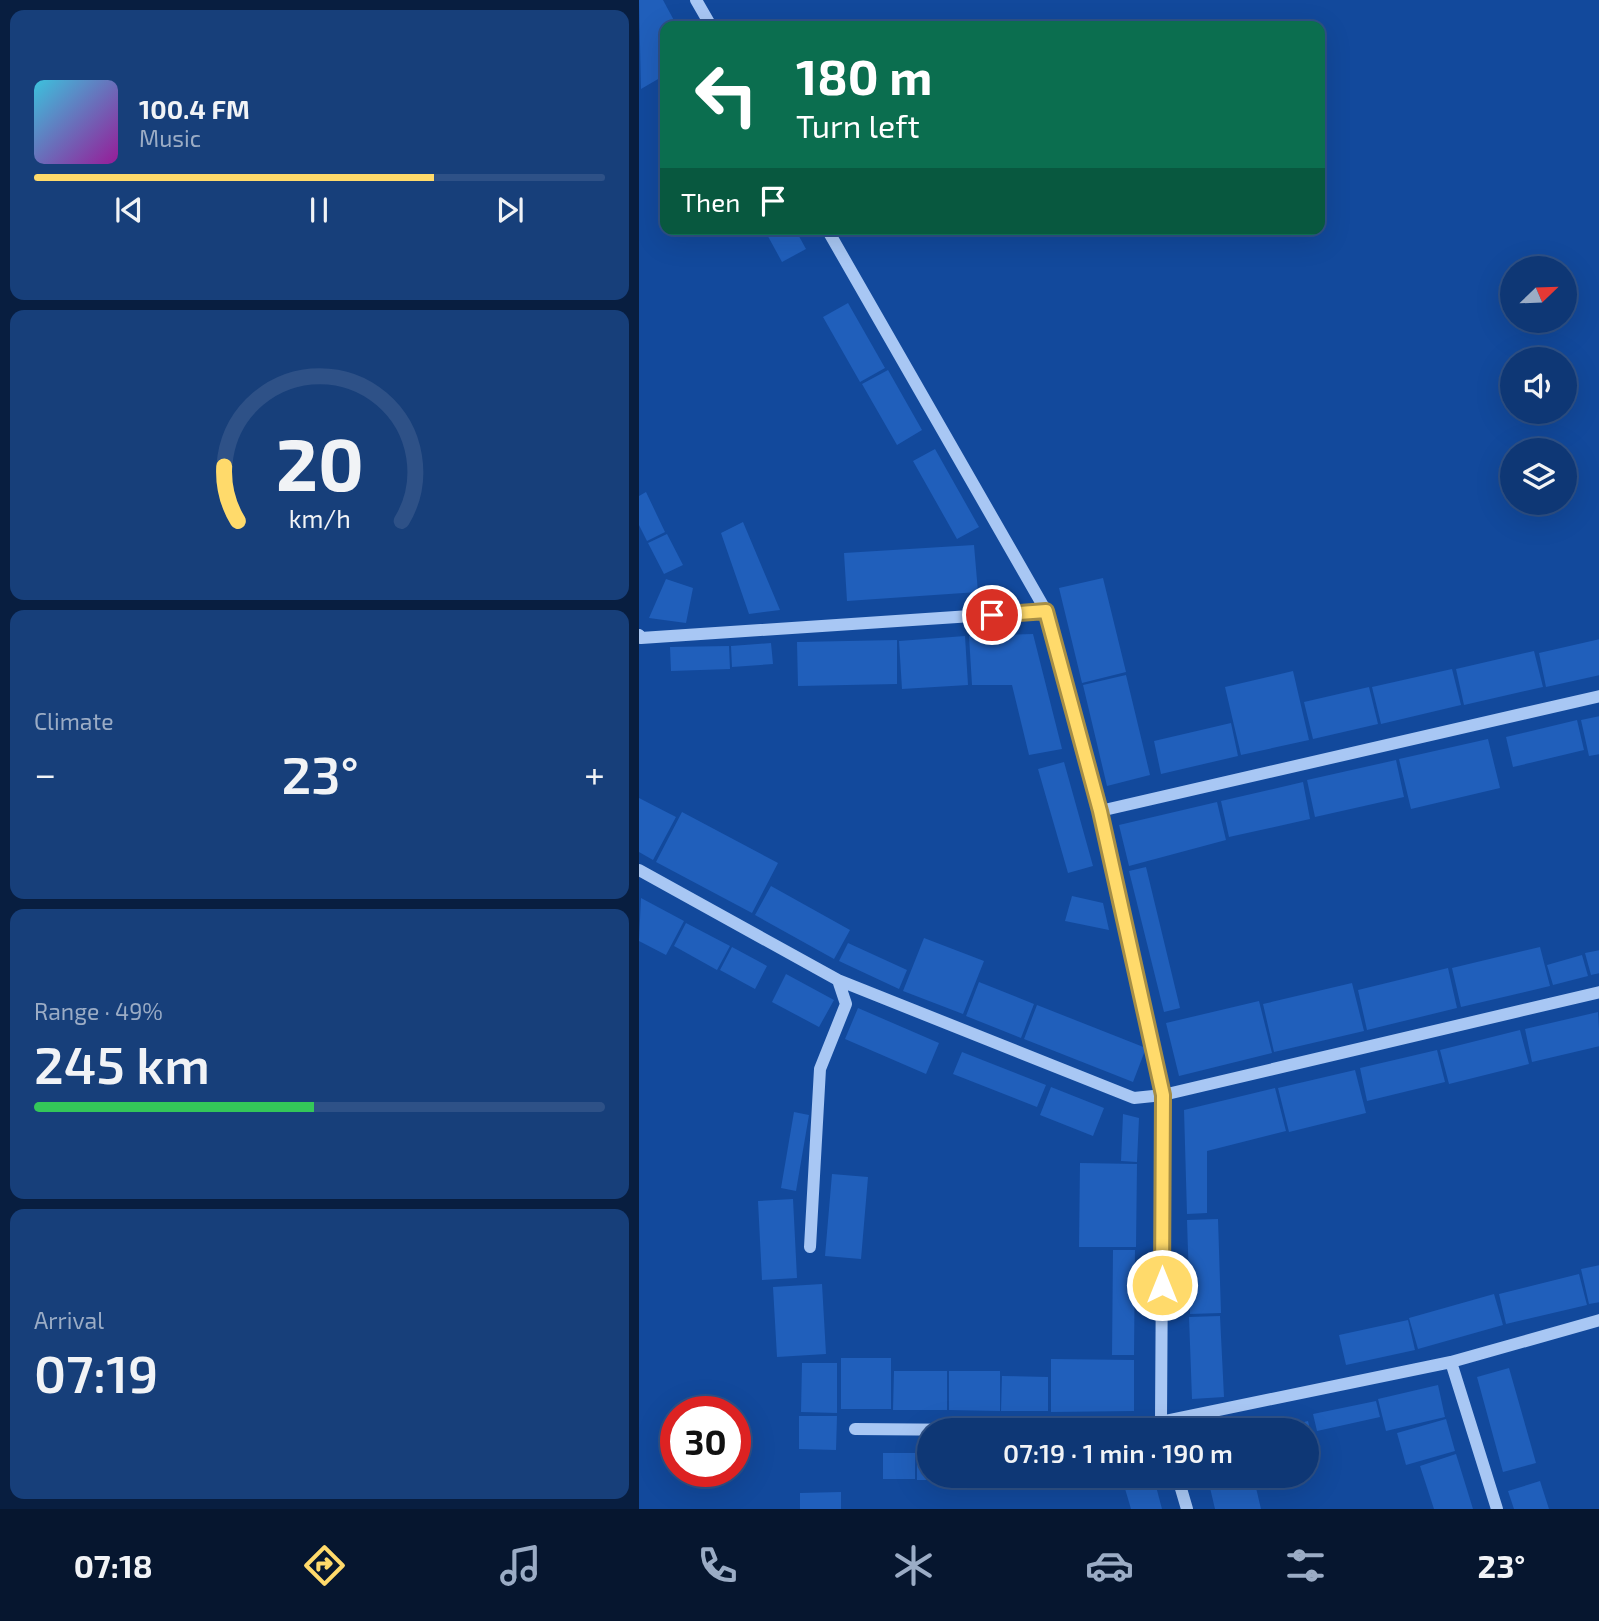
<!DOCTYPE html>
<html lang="en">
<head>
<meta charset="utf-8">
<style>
	body { margin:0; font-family:"Exo 2",sans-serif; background:#173f7a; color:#f1f3f6; height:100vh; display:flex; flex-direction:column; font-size:26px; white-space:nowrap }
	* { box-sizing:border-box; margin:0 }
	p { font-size:23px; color:#9bacc5 }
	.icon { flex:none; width:38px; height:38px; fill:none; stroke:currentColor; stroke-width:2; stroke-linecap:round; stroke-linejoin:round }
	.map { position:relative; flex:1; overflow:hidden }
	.drawer { display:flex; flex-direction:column; gap:10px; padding:10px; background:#081e40; width:639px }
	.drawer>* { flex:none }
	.guide { position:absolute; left:21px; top:21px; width:665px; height:214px; border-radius:14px; box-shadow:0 7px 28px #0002,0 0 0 2px #2e5187; background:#0b6e4f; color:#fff; overflow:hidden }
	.needle { width:46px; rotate:67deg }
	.buttons { position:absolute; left:861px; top:256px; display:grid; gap:14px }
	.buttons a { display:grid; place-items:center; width:77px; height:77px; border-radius:50%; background:#0e3775; box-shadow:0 7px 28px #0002,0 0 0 2px #2e5187; font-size:35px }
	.speed { position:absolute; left:21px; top:1396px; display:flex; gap:14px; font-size:35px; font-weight:700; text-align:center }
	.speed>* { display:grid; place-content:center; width:91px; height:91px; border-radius:50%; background:#0e3775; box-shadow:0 7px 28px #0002,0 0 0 2px #2e5187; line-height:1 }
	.speed .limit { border:10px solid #d22; background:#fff; color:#111 }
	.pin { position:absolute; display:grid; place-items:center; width:60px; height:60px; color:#fff; margin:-30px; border:4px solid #fff; border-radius:50%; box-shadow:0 2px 7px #0007 }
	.me { position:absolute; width:77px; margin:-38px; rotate:0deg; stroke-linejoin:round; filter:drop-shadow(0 0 5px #0008) }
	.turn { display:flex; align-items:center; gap:24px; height:147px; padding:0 21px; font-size:32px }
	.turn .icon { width:91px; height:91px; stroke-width:2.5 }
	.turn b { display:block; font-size:49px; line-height:60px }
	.then { display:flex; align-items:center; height:66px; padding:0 21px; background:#0003; gap:14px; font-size:26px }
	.big { font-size:52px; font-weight:600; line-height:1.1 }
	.drawer .tile { flex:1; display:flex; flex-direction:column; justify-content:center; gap:10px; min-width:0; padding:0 24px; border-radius:14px; background:#173f7a }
	.drawer .dial { align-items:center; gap:0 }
	.dial svg { height:182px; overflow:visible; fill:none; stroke:#2e5187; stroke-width:7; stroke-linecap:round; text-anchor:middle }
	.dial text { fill:#f1f3f6; stroke:none }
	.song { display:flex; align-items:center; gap:21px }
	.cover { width:84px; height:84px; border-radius:10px; background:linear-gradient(135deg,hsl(190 70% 55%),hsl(300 70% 35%)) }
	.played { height:7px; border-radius:4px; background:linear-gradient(90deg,#ffda6b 70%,#2e5187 70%) }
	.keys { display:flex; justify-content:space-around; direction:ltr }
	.heat { display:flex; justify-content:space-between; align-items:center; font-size:38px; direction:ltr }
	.charge { height:10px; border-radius:5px; background:linear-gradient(90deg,#34c759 49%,#2e5187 0) }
	.trip { position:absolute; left:278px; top:1418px; width:402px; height:70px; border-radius:35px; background:#0e3775; box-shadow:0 7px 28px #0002,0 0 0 2px #2e5187; font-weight:600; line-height:70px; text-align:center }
	.menu { display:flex; height:112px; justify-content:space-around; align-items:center; background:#06162f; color:#9bacc5 }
	.menu .icon { width:49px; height:49px }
	.menu .selected { color:#ffda6b }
	.menu b { font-size:32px; color:#f1f3f6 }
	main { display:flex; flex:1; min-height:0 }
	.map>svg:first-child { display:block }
	.building { fill:#205fbb }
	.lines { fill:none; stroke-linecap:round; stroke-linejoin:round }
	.minor { stroke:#a8c7f4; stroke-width:12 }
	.route-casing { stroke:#a68e46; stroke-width:18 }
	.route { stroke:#ffda6b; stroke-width:12 }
</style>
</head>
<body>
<main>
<section class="drawer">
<div class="tile">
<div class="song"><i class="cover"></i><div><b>100.4 FM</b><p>Music</p></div></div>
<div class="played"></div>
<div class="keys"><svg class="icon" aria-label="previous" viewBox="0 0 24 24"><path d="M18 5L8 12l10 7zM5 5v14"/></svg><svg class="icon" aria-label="pause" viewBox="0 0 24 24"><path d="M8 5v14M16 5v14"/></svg><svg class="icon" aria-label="next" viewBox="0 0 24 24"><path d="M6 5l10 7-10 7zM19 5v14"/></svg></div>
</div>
<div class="tile dial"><svg viewBox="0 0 100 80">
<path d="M14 69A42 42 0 1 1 86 69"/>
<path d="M14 69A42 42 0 0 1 8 45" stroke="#ffda6b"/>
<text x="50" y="56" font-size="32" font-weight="700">20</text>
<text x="50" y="72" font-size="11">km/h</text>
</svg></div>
<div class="tile"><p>Climate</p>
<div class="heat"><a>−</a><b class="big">23°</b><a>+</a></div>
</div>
<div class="tile"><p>Range · 49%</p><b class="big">245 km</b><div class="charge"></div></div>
<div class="tile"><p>Arrival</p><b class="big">07:19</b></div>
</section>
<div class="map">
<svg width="961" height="1509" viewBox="0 0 961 1509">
	<rect width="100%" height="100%" fill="#12499c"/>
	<path class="building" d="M0,0h24l14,26h-12v49l-24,14z
		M125,229h31l11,20 -24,13z
		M209,303l37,65 -25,14 -37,-65z
		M249,370l34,60 -25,15 -35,-61z
		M296,449l44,78 -22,12 -44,-78z
		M7,492l19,40 -18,9 -8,-16v-29z
		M104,522l37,88 -31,4 -28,-81z
		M28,534l16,31 -19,9 -16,-31z
		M335,545l4,47 -131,9 -3,-48z
		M464,578l23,94 -44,11 -23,-95z
		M27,579l27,9 -7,35 -37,-5z
		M394,634l29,115 -33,6 -17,-70h-40l-3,-49z
		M326,636l3,49 -66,4 -3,-48z
		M961,639v36l-54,12 -7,-34z
		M258,640v44l-99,2 -1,-44z
		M132,643l2,21 -41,3 -1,-21z
		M90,646l1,23 -59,2 -1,-24z
		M895,651l9,36 -79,18 -8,-36z
		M813,669l9,36 -80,19 -9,-37z
		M654,671l16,69 -68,15 -16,-68z
		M487,675l24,100 -43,11 -24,-101z
		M730,687l9,37 -65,15 -9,-37z
		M961,716v38l-11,2 -8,-36z
		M938,720l7,30 -71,17 -7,-30z
		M592,723l7,33 -77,18 -7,-33z
		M849,739l12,49 -89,21 -12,-50z
		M757,760l8,37 -89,20 -8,-37z
		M425,762l29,104 -25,7 -30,-104z
		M664,782l7,37 -81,18 -8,-36z
		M0,798l37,19 -23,43 -14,-8z
		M578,802l9,38 -97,26 -10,-41z
		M43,812l96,51 -26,50 -96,-51z
		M507,867l34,141 -16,4 -35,-141z
		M132,886l79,44 -16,29 -79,-44z
		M433,896l31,7 6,27 -44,-9z
		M2,898l43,23 -18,34 -27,-14z
		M47,923l44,23 -13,24 -43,-24z
		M285,938l60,23 -21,53 -60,-23z
		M209,943l59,27 -8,19 -60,-28z
		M93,947l35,19 -12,23 -35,-19z
		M901,947l10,39 -89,21 -9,-39z
		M961,950v23l-9,2 -6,-22z
		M943,955l6,21 -35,9 -6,-20z
		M809,968l9,40 -90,22 -9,-40z
		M147,974l48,26 -15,27 -47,-25z
		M340,982l55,22 -13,34 -55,-22z
		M713,983l12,48 -90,21 -11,-48z
		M620,1001l13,52 -93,23 -13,-53z
		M398,1005l109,43 -13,34 -109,-43z
		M219,1008l81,35 -13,31 -81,-35z
		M959,1012l2,34 -68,16 -7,-33z
		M881,1030l9,34 -80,20 -9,-34z
		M798,1050l8,32 -78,19 -7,-33z
		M323,1052l84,33 -9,22 -84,-33z
		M716,1070l11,43 -77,19 -11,-44z
		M412,1087l53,21 -11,28 -53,-21z
		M636,1088l11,43 -79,20v62l-20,1 -3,-104z
		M155,1112l15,3 -13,76 -15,-3z
		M484,1114l16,4 -2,44 -16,-1z
		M441,1163l57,1 -1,83h-57z
		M193,1174l36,3 -7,82 -36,-3z
		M154,1199l4,79 -35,2 -4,-79z
		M579,1219l3,94 -31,1 -3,-94z
		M474,1250h22l-1,105h-22z
		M961,1265v37l-11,2 -8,-35z
		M940,1274l8,31 -81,19 -7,-30z
		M183,1284l4,70 -49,3 -4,-70z
		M855,1294l9,31 -85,24 -9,-31z
		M581,1316l4,81 -32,2 -3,-82z
		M769,1320l7,30 -69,15 -7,-30z
		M202,1358h50v51h-50z
		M412,1359l83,1v51l-83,1z
		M163,1363h35v50l-36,-1z
		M870,1368l27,95 -33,9 -26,-95z
		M255,1371h53v39h-54z
		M310,1371h51v40l-51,-1z
		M363,1376l46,1v34h-47z
		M799,1385l7,32 -59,14 -8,-32z
		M737,1401l4,16 -63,14 -4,-17z
		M160,1416h38l-1,34 -37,-1z
		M807,1419l9,32 -49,14 -9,-32z
		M669,1421l5,22 -6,1v-14h-35z
		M244,1453h32v26h-32z
		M278,1453h12v22h53v5h-65z
		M817,1454l17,55h-39l-14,-43z
		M346,1475h28v4l-28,-1z
		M411,1475h63v12l-63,-1z
		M482,1475h32l9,34h-31z
		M568,1475h46l8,34h-46z
		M901,1481l9,28h-35l-6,-18z
		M202,1492v17h-41v-16z"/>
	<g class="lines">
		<path class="minor" d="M57,0l15,26
			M188,229l219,382 54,200 63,284 -2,326 2,9
			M0,635l2,3 405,-27
			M461,811l500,-115
			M0,870l199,110 296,118 29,-3 437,-103
			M171,1247l10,-178 26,-65 -8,-24
			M812,1362l46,147
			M216,1429l124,1
			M483,1430l329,-68 149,-42
			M538,1475l10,34"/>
	</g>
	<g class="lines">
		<g class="route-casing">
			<path id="route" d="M353,615l54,-4 54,200 63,284 -1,190"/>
		</g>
		<use href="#route" class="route"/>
	</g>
</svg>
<div class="buttons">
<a><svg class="needle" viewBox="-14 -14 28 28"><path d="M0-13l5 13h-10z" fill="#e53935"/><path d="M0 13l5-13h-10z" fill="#9bacc5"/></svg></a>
<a><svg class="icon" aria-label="sound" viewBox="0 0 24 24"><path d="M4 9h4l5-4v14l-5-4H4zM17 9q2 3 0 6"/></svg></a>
<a><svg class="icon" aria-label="layers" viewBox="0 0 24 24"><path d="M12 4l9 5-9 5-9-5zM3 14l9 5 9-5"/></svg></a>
</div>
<div class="speed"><div class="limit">30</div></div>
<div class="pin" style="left:353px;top:615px;background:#d93025"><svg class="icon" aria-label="arrive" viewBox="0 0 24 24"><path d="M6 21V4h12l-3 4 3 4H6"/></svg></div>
<svg class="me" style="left:523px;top:1285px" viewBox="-20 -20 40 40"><circle r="17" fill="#ffda6b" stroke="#fff" stroke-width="3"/><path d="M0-11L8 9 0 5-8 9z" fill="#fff"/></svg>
<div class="trip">07:19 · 1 min · 190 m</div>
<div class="guide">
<div class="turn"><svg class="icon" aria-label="left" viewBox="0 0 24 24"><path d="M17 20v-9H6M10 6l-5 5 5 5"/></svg><div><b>180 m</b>Turn left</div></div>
<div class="then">Then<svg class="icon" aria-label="arrive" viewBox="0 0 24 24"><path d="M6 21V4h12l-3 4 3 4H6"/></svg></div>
</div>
</div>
</main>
<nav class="menu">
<b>07:18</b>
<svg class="icon selected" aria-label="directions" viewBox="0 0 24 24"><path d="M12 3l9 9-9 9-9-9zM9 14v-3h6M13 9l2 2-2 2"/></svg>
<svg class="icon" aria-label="music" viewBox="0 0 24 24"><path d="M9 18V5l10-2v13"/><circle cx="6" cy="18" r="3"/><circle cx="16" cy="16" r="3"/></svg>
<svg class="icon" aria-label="phone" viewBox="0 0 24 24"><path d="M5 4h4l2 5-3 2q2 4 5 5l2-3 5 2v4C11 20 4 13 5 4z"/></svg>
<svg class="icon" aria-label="climate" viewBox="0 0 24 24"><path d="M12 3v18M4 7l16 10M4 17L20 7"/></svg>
<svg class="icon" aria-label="car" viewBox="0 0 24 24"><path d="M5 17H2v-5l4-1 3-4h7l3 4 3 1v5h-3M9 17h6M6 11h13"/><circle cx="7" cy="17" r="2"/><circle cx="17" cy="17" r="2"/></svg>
<svg class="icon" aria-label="filters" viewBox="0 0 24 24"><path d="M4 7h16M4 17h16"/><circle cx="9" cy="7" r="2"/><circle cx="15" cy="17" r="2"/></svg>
<b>23°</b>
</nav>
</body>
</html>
